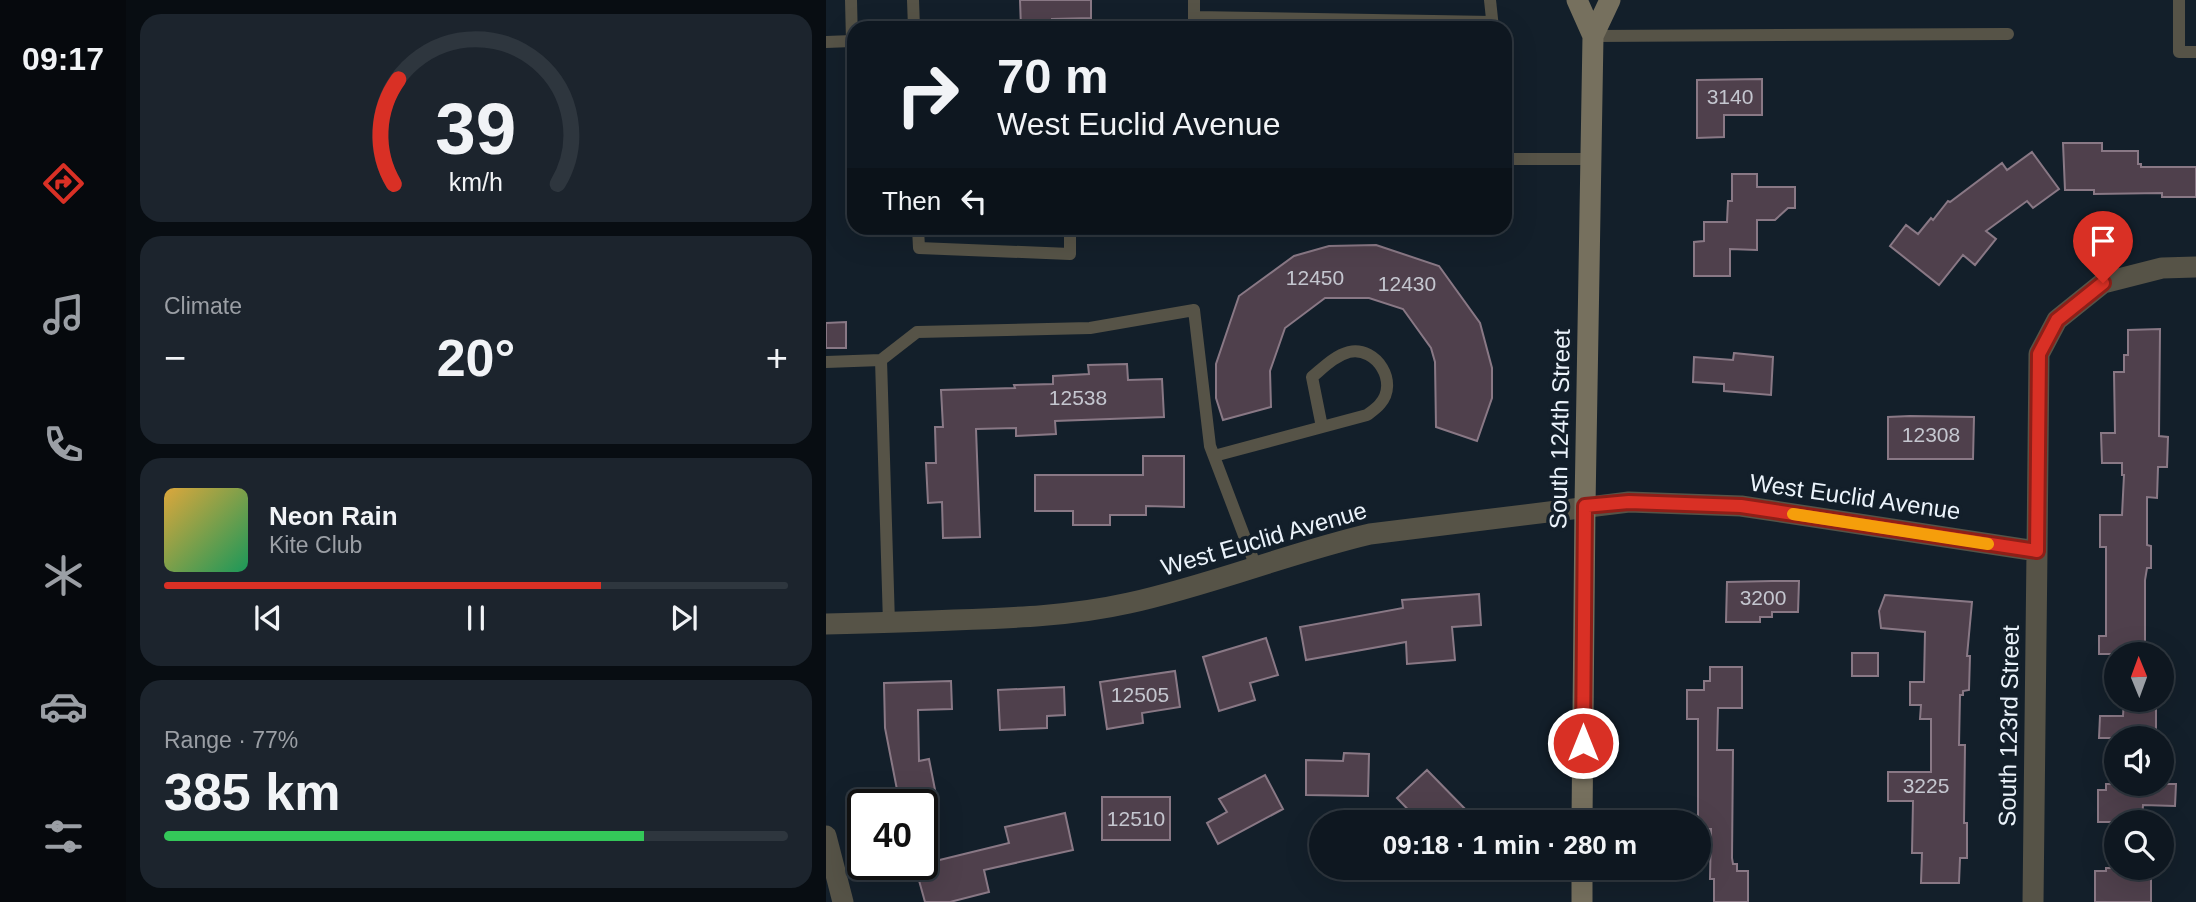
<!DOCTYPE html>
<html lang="en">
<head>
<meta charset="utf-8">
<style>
	body { margin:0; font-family:Arial,sans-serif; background:#1c242d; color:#f1f3f6; height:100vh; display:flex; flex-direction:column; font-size:26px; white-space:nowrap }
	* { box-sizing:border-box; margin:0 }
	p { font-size:23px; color:#9b9fa5 }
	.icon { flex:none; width:38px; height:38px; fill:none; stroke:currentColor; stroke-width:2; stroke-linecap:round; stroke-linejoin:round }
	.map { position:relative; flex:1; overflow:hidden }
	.panel { display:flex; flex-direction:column; gap:14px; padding:14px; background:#080d12; width:700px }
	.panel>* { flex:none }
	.guide { position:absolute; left:21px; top:21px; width:665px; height:214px; border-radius:21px; box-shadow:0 7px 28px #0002,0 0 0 2px #2e363e; background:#0e1720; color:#f1f3f6; overflow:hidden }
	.needle { width:46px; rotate:359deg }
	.controls { position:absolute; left:1278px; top:642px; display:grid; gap:14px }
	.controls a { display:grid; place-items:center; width:70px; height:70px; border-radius:50%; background:#0e1720; box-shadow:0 7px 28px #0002,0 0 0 2px #2e363e; font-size:35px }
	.speed { position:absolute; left:21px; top:789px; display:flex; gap:14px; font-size:35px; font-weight:700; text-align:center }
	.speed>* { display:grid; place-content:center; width:91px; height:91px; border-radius:50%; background:#0e1720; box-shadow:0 7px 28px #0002,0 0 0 2px #2e363e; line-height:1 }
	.speed .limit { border:4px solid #111; border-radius:10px; background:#fff; color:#111 }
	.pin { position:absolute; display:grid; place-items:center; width:60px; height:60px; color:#fff; margin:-72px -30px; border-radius:50% 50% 50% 0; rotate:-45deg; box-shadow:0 0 7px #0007 }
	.pin .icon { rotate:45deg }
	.me { position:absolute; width:77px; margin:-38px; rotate:0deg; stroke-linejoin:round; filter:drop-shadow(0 0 5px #0008) }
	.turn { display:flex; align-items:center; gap:24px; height:147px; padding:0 35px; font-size:32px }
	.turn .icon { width:91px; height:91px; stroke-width:2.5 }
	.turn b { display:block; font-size:49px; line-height:60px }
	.then { display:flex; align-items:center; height:66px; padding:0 35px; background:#0003; gap:14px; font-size:26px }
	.big { font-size:52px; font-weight:800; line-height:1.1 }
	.panel .tile { flex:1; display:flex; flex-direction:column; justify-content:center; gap:10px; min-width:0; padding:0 24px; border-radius:21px; background:#1c242d }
	.panel .dial { align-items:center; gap:0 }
	.dial svg { height:182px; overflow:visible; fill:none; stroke:#2e363e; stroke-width:7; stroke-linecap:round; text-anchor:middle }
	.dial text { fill:#f1f3f6; stroke:none }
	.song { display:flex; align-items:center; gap:21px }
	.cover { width:84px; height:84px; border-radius:10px; background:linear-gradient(135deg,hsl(40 70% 55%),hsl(150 70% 35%)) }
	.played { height:7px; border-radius:4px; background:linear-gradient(90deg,#d93025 70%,#2e363e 70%) }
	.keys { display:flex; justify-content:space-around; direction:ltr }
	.heat { display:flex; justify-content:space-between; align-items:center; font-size:38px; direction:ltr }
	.charge { height:10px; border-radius:5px; background:linear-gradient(90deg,#34c759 77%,#2e363e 0) }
	.trip { position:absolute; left:483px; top:810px; width:402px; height:70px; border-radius:35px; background:#0e1720; box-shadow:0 7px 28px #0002,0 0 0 2px #2e363e; font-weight:800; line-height:70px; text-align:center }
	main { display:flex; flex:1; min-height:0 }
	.dock { display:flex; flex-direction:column; width:126px; justify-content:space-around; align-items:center; background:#06090d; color:#9b9fa5 }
	.dock .icon { width:49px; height:49px }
	.dock .selected { color:#d93025 }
	.dock b { font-size:32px; color:#f1f3f6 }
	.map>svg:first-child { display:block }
	.building { fill:#4f404c; stroke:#897885; stroke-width:2 }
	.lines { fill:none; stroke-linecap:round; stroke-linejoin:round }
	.lane { stroke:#565347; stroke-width:12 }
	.street { stroke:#565347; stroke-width:21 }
	.secondary { stroke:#76705e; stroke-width:21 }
	.route-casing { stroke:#8d1f18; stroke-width:18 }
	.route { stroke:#d93025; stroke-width:12 }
	.slow { stroke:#f59e0b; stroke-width:12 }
	.labels { text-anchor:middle; stroke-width:7; stroke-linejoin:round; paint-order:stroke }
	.number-label { font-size:21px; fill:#c4c6cf }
	.street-label { font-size:24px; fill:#ebf3fb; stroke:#131f2a }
</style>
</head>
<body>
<main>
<nav class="dock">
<b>09:17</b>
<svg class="icon selected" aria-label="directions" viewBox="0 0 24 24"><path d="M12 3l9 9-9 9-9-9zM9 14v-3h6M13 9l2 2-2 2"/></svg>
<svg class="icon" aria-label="music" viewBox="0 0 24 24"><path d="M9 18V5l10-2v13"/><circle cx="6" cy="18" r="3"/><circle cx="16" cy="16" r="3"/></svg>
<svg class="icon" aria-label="phone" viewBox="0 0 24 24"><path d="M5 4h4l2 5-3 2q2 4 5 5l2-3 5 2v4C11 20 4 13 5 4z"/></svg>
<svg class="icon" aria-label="climate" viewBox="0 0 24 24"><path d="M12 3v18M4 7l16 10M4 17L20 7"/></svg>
<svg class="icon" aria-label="car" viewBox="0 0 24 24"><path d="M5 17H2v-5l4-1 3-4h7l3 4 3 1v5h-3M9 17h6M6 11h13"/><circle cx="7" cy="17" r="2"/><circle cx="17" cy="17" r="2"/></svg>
<svg class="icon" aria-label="filters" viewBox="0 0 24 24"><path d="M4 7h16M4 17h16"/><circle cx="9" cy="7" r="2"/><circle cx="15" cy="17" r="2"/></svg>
</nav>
<section class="panel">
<div class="tile dial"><svg viewBox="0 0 100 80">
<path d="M14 69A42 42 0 1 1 86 69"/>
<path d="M14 69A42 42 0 0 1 16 23" stroke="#d93025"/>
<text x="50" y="56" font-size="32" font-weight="700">39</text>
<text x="50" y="72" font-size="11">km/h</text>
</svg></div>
<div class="tile"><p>Climate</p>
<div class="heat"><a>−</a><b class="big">20°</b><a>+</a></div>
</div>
<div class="tile">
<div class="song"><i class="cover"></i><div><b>Neon Rain</b><p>Kite Club</p></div></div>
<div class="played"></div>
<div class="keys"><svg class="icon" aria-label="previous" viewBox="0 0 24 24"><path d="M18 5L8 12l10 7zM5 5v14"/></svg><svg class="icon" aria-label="pause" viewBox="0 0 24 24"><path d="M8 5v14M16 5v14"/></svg><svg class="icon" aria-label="next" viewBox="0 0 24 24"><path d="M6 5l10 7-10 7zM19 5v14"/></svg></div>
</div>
<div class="tile"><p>Range · 77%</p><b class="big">385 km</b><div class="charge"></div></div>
</section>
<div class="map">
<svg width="1370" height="902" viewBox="0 0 1370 902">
	<rect width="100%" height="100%" fill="#131f2a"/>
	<path class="building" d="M194,0h71v18l-39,1v9h-31z
		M936,79v36h-38v22l-27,1v-58z
		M1237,143h39v8h36v13h3v3h55v30h-34v-4l-68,1v-4h-29z
		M1206,152l27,37 -26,19 -6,-7 -41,30 10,8 -21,26 -12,-10 -24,30 -49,-39 16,-21 12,9 13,-16 2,2 15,-19 2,1 52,-39 5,7z
		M906,174h25v13h38v21h-7l-13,12h-18v30l-27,-1v27h-36v-34l10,-1v-19h23l1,-21h4z
		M550,245l63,21 41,57 12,45v30l-15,43 -41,-14 -1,-65 -4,-14 -28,-39 -34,-11h-44l-40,30 -15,43 1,36 -48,13 -7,-22v-34l23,-68 55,-40 35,-10z
		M20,322v26h-20v-25z
		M1334,329l-1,107 9,1 -1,30h-9l-1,31 -10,-1v48l4,1v22h-4l-2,12v74h-46v-18h7v-89h-6v-32h22l2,-40h-2v-12h-20l-1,-30h14l-1,-61h10v-17h4v-25z
		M908,353l39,4 -2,38 -47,-4v-7l-31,-2 1,-25 39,3z
		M301,364l1,16 34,-1 2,38 -109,4 1,13 -40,2v-8l-40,1 4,108 -37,1 -1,-36 -14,1 -2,-40h10l-1,-36h8l-2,-37 74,-2 -1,-3 39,-1v-8l36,-2 -1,-9z
		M1084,416l64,1 -1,42h-85v-42z
		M317,456h41v51l-38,-1v9h-36v10h-37v-14h-38v-36h108z
		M946,581h27l-1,31h-26v5h-12v5h-34l1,-40z
		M653,594l2,31 -29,2 3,33 -48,4 -1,-22 -100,18 -6,-33 103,-19 -1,-8z
		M1059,595l87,7 -5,54h3l-1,34 -6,1v4h-3l-1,50h6l-1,78h3v35h-7l-1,25h-38l1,-30h-10l1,-52h-25v-29h43v-53h-11l1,-14h-11v-23h14l1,-50 -44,-4 -2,-17z
		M440,638l12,37 -28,8 5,17 -36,11 -16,-54z
		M1026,653h26v23h-26z
		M884,667h32v41h-24l-1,42h16l-1,108 1,6h4v7h11v31h-34v-23h-4l1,-50h-12l-1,-7v-103h-11v-29h17v-9h6z
		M349,671l5,36 -38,6 1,10 -36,6 -7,-47z
		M125,681l1,28 -34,1 1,51 10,-2 9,46h-38l-15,-77 -1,-45z
		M238,687l1,28 -18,1v12l-47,2 -2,-40z
		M1298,700h32v38h-57l1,-22h23z
		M518,753l25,1 -1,42 -62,-1v-35l37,1z
		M601,770l43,44 -10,8h-40l-23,-24z
		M439,775l18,34 -65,35 -11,-21 20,-11 -8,-13z
		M1280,784h70l-1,22 -32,-1 -1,17h-44v-32h8z
		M276,797h68v43h-68z
		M239,813l8,37 -89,20 5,22 -39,10h-25l-10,-36 94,-23 -4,-16z
		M1280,868h45v34h-56v-31h11z"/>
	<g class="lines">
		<path class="lane" d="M87,0l1,28
			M664,0l3,28
			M1353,0v52h17
			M368,17l298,5
			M368,28v-28
			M767,36l415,-2
			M0,42l26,-1 -1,-41
			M679,159h86
			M92,228l1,20 151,6v-26
			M55,360l8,263
			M0,362l55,-2 36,-28 173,-4 104,-18 16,136 46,121
			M388,456l153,-41c4,-3 10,-7 13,-11 19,-21 -3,-58 -31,-52 -15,4 -26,16 -37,25l10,50"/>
		<path class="street" d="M0,624c43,-1 85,-2 128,-4 59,-2 117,-4 175,-17 82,-18 160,-50 241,-69l259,-32 112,4 296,45 2,-197 18,-34 46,-37 59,-15 34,-1
			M0,836l17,66
			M1207,902l4,-351"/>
		<path class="secondary" d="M751,0l16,36 -8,470 -3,316
			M767,36l17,-36
			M756,902v-34"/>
	</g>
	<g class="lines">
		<g class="route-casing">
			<path id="route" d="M757,743l2,-237 44,-4 112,4 296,45 2,-197 18,-34 46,-37"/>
		</g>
		<use href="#route" class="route"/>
		<path class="slow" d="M967,514l195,30"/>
	</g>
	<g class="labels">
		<g class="number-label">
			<text x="904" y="104">3140</text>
			<text x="489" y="285">12450</text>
			<text x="581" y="291">12430</text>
			<text x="252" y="405">12538</text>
			<text x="1105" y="442">12308</text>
			<text x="937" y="605">3200</text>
			<text x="314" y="702">12505</text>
			<text x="1100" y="793">3225</text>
			<text x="310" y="826">12510</text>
		</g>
		<g class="street-label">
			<text transform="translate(734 429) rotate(-89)" y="8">South 124th Street</text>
			<text transform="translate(1029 497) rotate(8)" y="8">West Euclid Avenue</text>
			<text transform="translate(438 539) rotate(-16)" y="8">West Euclid Avenue</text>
			<text transform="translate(1183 726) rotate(-89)" y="8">South 123rd Street</text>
		</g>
	</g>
</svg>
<div class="controls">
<a><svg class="needle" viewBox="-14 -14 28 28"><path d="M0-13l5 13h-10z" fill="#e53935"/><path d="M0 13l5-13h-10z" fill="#9b9fa5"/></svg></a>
<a><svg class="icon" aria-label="sound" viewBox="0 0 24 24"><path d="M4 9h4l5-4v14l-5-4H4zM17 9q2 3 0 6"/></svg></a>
<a><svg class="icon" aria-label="search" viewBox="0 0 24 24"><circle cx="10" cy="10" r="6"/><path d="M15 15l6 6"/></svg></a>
</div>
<div class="speed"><div class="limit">40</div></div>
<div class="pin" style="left:1277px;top:283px;background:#d93025"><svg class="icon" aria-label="arrive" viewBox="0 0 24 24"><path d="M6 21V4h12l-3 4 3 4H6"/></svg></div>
<svg class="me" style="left:757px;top:743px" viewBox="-20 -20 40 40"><circle r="17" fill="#d93025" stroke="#fff" stroke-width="3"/><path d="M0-11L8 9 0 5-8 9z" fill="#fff"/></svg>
<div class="trip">09:18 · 1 min · 280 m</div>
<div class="guide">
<div class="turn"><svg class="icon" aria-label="right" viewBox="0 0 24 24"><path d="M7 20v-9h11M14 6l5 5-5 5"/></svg><div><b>70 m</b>West Euclid Avenue</div></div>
<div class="then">Then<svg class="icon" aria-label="left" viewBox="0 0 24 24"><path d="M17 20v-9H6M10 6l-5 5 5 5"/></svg></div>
</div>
</div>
</main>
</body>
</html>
